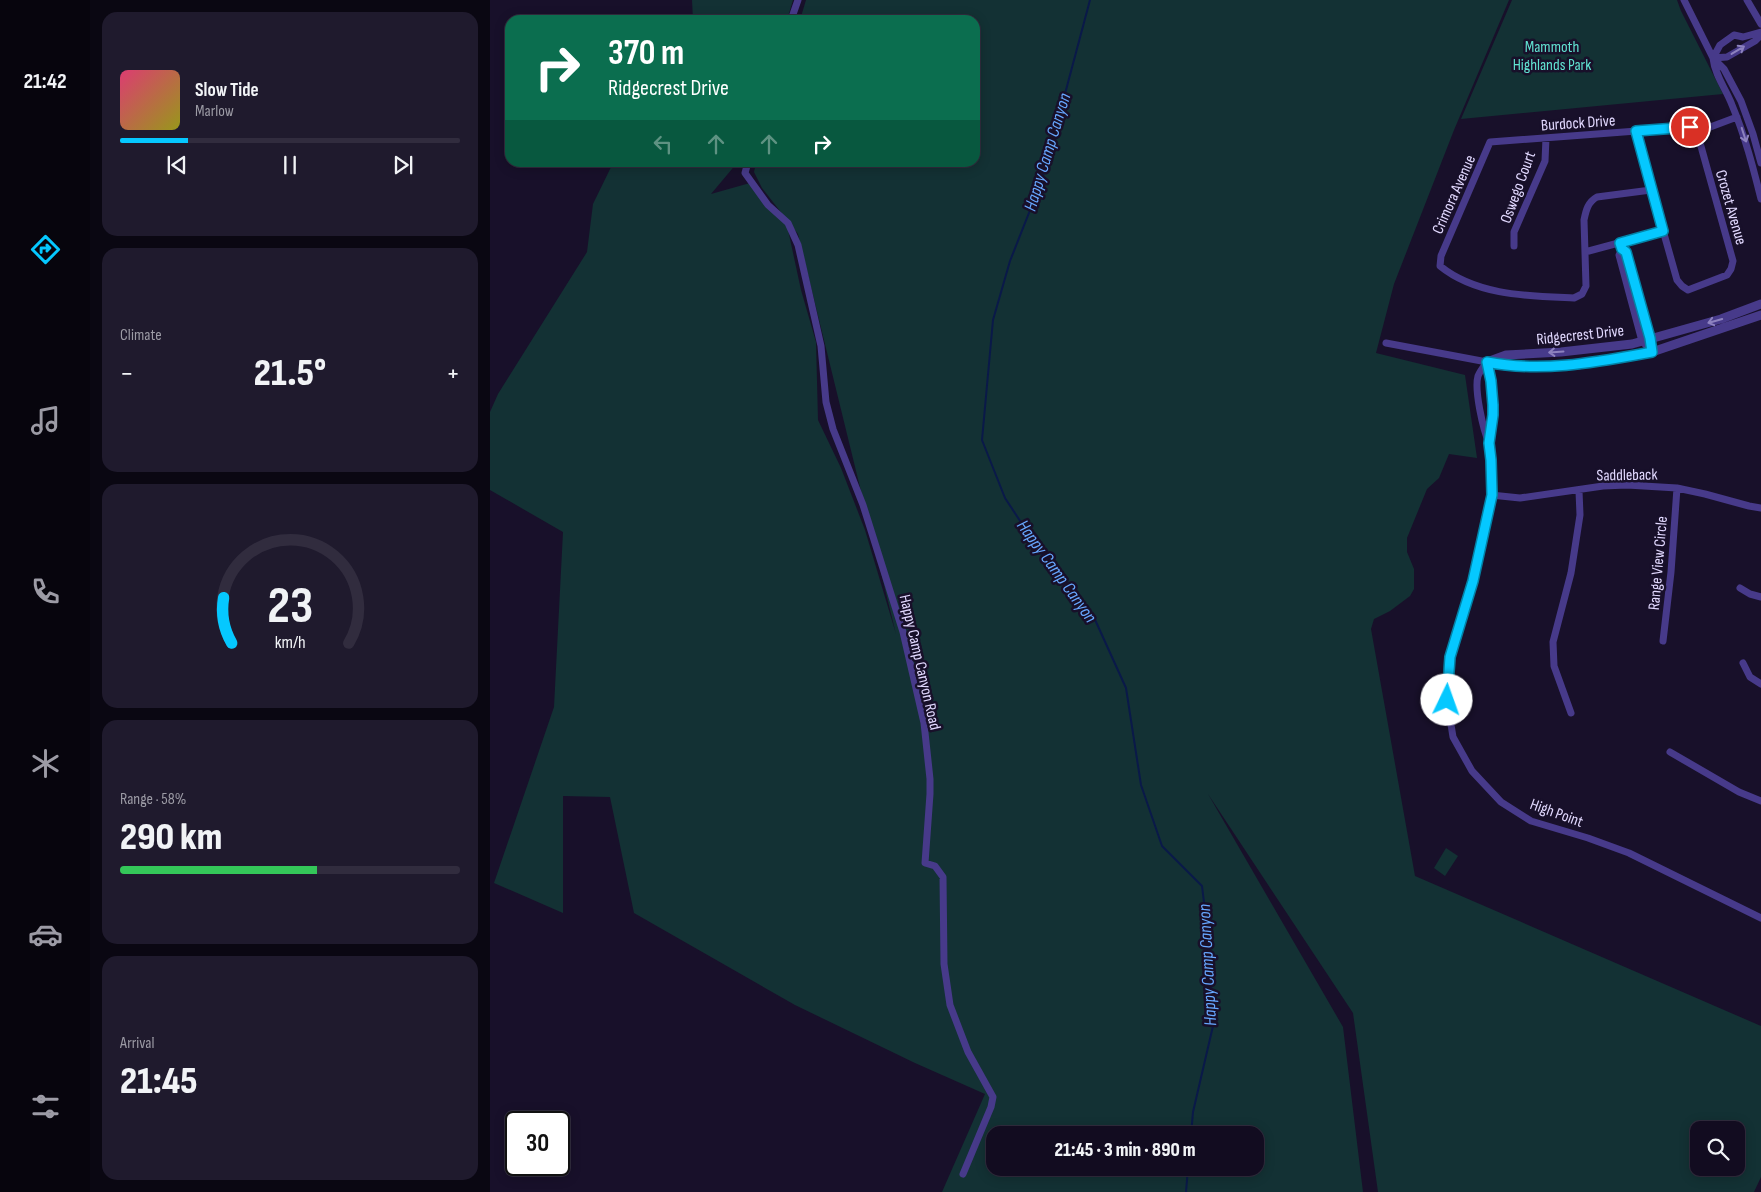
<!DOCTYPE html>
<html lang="en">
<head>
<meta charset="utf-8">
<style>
	body { margin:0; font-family:"Sofia Sans Condensed",sans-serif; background:#1f1a2d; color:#f1f3f6; height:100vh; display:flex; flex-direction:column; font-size:19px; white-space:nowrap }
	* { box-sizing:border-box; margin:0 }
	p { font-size:16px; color:#9c9ba5 }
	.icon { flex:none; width:28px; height:28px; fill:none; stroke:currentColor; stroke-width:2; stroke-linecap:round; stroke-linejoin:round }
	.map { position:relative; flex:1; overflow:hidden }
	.panel { display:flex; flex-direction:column; gap:12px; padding:12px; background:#0a0712; width:400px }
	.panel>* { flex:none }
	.guide { position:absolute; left:15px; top:15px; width:475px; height:152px; border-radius:15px; box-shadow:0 2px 12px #0003,0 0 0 1px #312c3e; background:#0b6e4f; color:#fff; overflow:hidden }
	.tools { position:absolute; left:1200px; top:1121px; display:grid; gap:10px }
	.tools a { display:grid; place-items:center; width:55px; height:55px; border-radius:10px; background:#120c20; box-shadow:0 2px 12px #0003,0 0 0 1px #312c3e; font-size:25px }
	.speed { position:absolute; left:15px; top:1111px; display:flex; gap:10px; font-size:25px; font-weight:700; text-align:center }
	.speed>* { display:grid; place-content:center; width:65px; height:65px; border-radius:50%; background:#120c20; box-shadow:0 2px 12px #0003,0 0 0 1px #312c3e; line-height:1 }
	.speed .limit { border:2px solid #111; border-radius:8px; background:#fff; color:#111 }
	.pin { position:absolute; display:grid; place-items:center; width:42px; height:42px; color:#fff; margin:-21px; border:2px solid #fff; border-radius:50%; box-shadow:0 1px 5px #0007 }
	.me { position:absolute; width:55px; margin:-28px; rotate:3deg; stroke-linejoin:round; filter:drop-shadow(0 0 4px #0008) }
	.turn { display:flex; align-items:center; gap:18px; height:105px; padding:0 20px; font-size:22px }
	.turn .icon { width:65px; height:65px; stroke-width:2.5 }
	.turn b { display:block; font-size:35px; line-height:42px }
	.lanes { display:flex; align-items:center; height:48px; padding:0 20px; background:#0003; justify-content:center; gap:25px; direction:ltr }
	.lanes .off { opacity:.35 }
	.big { font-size:38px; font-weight:800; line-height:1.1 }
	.panel .widget { flex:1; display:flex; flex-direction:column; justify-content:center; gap:8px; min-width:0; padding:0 18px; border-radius:15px; background:#1f1a2d }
	.panel .dial { align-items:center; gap:0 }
	.dial svg { height:130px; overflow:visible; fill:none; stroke:#312c3e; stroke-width:7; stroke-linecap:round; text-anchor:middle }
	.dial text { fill:#f1f3f6; stroke:none }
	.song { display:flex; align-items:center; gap:15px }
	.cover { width:60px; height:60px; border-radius:8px; background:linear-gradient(135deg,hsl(340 70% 55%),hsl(60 70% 35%)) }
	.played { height:5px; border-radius:2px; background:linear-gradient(90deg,#05c8ff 20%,#312c3e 20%) }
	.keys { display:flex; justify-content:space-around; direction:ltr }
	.heat { display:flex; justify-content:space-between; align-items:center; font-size:28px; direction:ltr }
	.charge { height:8px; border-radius:4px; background:linear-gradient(90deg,#34c759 58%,#312c3e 0) }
	.trip { position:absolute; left:496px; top:1126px; width:278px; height:50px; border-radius:15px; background:#120c20; box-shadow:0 2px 12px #0003,0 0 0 1px #312c3e; font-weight:800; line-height:50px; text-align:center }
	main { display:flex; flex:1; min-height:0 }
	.tabs { display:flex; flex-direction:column; width:90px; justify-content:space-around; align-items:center; background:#07050d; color:#9c9ba5 }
	.tabs .icon { width:35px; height:35px }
	.tabs .on { color:#05c8ff }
	.tabs b { font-size:22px; color:#f1f3f6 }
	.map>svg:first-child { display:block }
	.green { fill:#133134; fill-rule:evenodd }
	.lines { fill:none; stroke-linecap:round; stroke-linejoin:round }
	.stream { stroke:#0a1949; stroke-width:2 }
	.minor { stroke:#473a8a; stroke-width:7 }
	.tertiary { stroke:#473a8a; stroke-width:9 }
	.oneway { stroke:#8d82bf }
	.route-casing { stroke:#0382a6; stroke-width:12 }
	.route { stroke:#05c8ff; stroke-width:9 }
	.labels { text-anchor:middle; stroke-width:5; stroke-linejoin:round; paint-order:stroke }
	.park-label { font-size:16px; fill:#61e3d2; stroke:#18102a }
	.street-label { font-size:16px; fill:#e2d9ff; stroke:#18102a }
	.water-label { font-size:18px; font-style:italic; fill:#67a7ff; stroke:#18102a }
</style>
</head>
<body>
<main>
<nav class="tabs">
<b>21:42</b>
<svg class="icon on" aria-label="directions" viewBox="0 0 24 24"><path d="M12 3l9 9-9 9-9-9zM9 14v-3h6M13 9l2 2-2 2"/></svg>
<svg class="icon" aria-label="music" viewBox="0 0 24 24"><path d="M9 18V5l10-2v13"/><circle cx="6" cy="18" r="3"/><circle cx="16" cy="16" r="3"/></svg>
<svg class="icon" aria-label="phone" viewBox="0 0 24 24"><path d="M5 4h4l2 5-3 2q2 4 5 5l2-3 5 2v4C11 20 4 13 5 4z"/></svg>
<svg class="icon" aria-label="climate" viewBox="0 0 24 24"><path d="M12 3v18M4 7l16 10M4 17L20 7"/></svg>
<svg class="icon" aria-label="car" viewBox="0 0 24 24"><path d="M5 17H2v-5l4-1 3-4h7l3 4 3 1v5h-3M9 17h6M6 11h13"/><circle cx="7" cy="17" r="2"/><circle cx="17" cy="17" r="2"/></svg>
<svg class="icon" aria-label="filters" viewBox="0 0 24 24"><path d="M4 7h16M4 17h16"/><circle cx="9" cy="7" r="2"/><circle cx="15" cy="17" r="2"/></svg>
</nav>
<section class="panel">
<div class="widget">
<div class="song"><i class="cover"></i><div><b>Slow Tide</b><p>Marlow</p></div></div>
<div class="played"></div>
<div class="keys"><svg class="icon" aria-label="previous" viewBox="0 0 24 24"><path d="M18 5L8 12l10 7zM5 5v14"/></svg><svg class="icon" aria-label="pause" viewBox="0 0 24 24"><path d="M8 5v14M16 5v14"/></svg><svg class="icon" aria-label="next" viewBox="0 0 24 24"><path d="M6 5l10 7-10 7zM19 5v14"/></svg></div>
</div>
<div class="widget"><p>Climate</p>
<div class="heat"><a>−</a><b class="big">21.5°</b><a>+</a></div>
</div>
<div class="widget dial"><svg viewBox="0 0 100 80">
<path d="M14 69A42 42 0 1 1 86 69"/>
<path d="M14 69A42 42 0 0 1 9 41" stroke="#05c8ff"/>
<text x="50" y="56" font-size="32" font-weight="700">23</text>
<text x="50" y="72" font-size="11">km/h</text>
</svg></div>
<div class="widget"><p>Range · 58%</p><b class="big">290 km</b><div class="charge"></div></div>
<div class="widget"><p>Arrival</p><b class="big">21:45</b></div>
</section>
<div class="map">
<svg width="1271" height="1192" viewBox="0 0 1271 1192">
	<rect width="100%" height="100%" fill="#18102a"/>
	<path class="green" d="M202,0h101l-6,20h-94z
		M316,0h703l-55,130 -60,154 -18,69 89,22 12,83 -28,-4 -10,24 -12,11 -20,49v14l7,17v20l-4,7 -20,15 -16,8 -3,10 44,247 346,150v151l-7,15h-376l-25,-179 -145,-219 135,233 20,165h-421l43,-98 -70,-31 -120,-58 -161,-92 -24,-116 -47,-1v117l-69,-30 60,-176 9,-175 -73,-42v-78l8,-18 89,-142 6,-48 20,-41h124l-26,31 39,-11 37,42 14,65 15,52 2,78 23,48 24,62 31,104 -98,-400 -36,-46 -8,-16 2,-9 219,-1v-142h-175zM1209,1130h37v38h-37zM505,1135h260v33h-260z
		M1022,0h165l4,11 42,83 -262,25z
		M956,848l12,8 -13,20 -11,-8z"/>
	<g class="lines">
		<path class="stream" d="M600,0l-48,180 -32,81 -17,59 -11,120 23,58 50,76 37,39 34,75 15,97 21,61 40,40 7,57 4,83 -20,86 -2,23
			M696,1192l2,-24"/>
		<path class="minor" d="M1194,0l29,58 11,11 17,32 12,33 8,29
			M1257,0l14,24
			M301,20l7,-20
			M1223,58c2,18 13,31 19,47 13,31 21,62 29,94
			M1223,58l7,-13 14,-10 9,2 18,-5
			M1223,58l14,-1 28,-16 6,-6
			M1145,131l42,149 5,6 6,4 39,-15 4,-6 2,-8 -36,-129
			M1207,132l40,-15
			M258,162l-3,11 23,32 20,18 10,22 23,101 5,56 7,27 30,76 40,127 21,91 6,56v15l-5,69 10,3 8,11 1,87 6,41 18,47 25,45 -2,10 -28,67
			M1161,190l-54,7c-9,5 -11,13 -13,23l2,66 -4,8 -8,4c-45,-2 -97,-2 -134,-32l1,-10 49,-114 200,-15 7,5
			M1130,243l2,6 4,3 24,86 2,14 -10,-11 -23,-86 3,-6
			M1024,246v-14l31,-71 1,-23
			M1095,252l78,-21
			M896,343l101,19
			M997,362c6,27 8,54 2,81 -6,-14 -15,-53 -11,-67 2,-5 6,-10 9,-14z
			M999,443l2,17v35l-18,86 -23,76 -3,43 6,37 19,34 29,31 30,19 57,17 41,15 132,65
			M1001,495l29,3 83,-12 24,-1 50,3 28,6 44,12 12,2
			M1250,588l10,6 11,3
			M1173,641l8,-69 6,-84
			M1253,663l7,14 11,7
			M1081,713l-17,-47 -1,-24 18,-69 9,-58 -1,-24
			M1180,752l69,40 22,9"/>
		<path class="tertiary" d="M997,362l19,-7 55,-3 71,-8 89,-25 40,-15
			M997,362l19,4 72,-1 74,-13 109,-37"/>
	</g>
	<defs><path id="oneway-shaft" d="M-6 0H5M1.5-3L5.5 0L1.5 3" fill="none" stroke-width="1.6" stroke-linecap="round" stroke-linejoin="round" transform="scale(1.25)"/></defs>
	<g class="oneway">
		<use href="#oneway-shaft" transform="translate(1248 50) rotate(-31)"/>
		<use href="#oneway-shaft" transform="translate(1254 135) rotate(72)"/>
		<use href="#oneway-shaft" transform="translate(1225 321) rotate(164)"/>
		<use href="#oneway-shaft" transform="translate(1066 352) rotate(176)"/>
	</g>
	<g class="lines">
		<g class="route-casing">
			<path id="route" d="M957,700l3,-43 23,-76 19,-86 -1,-35 -2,-17 4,-28v-10l-2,-24 -4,-19c55,11 110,0 165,-10l-2,-14 -24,-86 -4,-3 -2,-6 43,-12 -27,-100 54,-4"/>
		</g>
		<use href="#route" class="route"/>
	</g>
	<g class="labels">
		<g class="park-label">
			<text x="1062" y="52">Mammoth<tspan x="1062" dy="18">Highlands Park</tspan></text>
		</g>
		<g class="street-label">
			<text transform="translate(1088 122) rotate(-4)" y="6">Burdock Drive</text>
			<text transform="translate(1027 187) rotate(-70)" y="6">Oswego Court</text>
			<text transform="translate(963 194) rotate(-66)" y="6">Crimora Avenue</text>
			<text transform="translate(1242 207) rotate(74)" y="6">Crozet Avenue</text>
			<text transform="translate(1090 334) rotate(-6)" y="6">Ridgecrest Drive</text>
			<text transform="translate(1137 474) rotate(-1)" y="6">Saddleback</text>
			<text transform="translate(1167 563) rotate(-85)" y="6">Range View Circle</text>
			<text transform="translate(431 662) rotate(77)" y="6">Happy Camp Canyon Road</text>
			<text transform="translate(1067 812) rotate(20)" y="6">High Point</text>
		</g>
		<g class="water-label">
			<text transform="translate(557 152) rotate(-73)" y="6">Happy Camp Canyon</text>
			<text transform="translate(567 571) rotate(54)" y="6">Happy Camp Canyon</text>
			<text transform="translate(717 965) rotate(-93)" y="6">Happy Camp Canyon</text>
		</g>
	</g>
</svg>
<div class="tools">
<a><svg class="icon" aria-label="search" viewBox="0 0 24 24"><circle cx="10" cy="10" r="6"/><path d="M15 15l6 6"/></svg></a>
</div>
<div class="speed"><div class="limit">30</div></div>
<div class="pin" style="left:1200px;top:127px;background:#d93025"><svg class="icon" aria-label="arrive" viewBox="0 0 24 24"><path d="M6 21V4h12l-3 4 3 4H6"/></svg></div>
<svg class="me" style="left:957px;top:700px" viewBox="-20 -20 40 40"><circle r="19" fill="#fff"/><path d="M0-13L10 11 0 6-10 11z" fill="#05c8ff"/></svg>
<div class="trip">21:45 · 3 min · 890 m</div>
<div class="guide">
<div class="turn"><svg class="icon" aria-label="right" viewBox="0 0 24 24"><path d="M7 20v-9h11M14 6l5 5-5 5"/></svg><div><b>370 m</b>Ridgecrest Drive</div></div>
<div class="lanes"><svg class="icon off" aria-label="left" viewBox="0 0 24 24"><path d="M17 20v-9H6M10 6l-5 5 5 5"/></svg><svg class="icon off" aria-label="ahead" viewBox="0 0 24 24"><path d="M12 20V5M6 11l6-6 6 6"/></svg><svg class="icon off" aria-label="ahead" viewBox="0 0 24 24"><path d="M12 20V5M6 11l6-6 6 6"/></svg><svg class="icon" aria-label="right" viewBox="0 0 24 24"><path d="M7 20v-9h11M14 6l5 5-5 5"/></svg></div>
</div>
</div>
</main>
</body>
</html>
